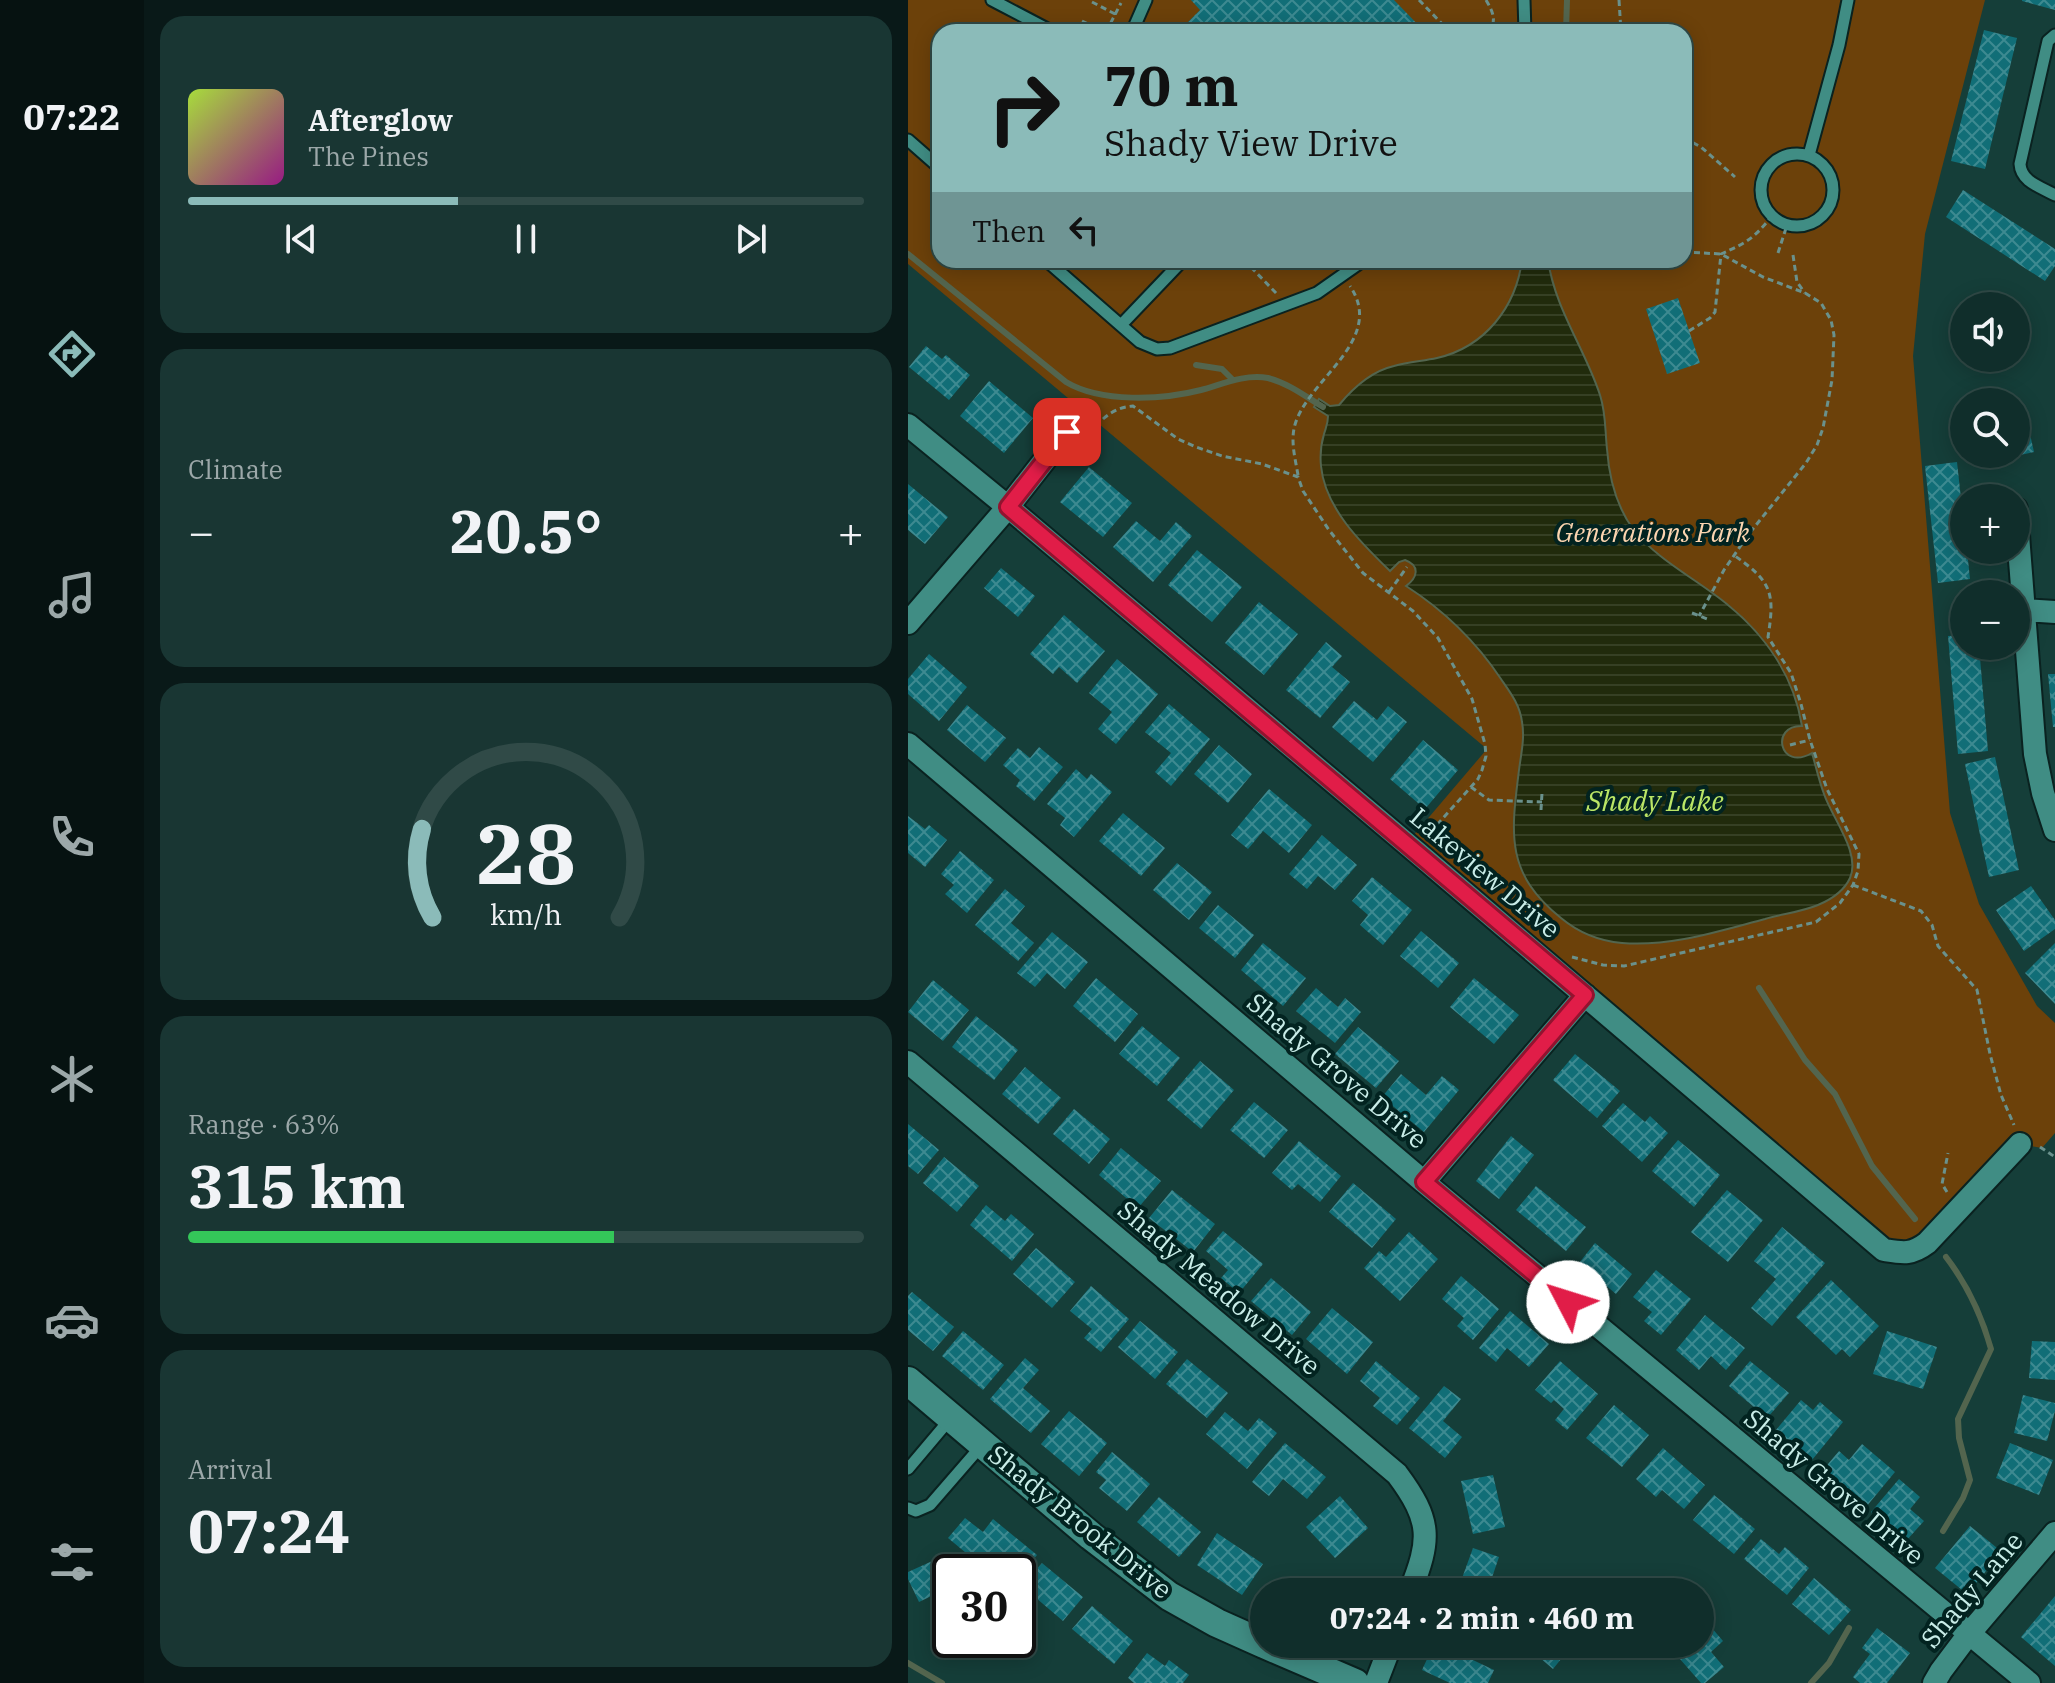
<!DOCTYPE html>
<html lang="en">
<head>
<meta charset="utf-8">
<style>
	body { margin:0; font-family:"IBM Plex Serif",serif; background:#193633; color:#f1f3f6; height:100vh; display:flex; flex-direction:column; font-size:30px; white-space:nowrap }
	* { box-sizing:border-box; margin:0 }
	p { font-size:26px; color:#9ca8a9 }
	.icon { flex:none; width:44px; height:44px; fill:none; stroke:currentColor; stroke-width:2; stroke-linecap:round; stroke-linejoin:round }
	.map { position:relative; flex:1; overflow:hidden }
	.panel { display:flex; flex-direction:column; gap:16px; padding:16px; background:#091918; width:764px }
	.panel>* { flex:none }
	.banner { position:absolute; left:24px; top:24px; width:760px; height:244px; border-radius:24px; box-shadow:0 4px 20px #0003,0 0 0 2px #304a47; background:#8bbbb9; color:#111; overflow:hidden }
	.controls { position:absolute; left:1042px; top:292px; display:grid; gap:16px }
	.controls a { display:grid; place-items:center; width:80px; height:80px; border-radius:50%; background:#102e2b; box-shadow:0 4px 20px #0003,0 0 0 2px #304a47; font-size:40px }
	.speed { position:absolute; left:24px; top:1554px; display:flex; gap:16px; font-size:40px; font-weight:700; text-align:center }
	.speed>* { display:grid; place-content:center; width:104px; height:104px; border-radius:50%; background:#102e2b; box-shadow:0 4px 20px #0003,0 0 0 2px #304a47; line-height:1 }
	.speed .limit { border:4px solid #111; border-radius:12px; background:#fff; color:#111 }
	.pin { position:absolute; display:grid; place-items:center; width:68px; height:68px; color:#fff; margin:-34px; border-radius:16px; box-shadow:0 4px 12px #0006 }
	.me { position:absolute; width:88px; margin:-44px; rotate:310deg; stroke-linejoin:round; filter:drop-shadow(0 0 6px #0008) }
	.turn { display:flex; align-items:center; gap:28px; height:168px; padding:0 40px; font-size:36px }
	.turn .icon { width:104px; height:104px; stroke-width:2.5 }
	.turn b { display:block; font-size:56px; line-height:68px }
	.then { display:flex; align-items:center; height:76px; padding:0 40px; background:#0003; gap:16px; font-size:30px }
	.big { font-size:60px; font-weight:800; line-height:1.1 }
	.panel .tile { flex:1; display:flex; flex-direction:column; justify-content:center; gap:12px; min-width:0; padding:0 28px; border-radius:24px; background:#193633 }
	.panel .dial { align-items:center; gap:0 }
	.dial svg { height:208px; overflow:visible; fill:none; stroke:#304a47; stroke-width:7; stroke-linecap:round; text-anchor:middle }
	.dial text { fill:#f1f3f6; stroke:none }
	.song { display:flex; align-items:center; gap:24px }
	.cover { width:96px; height:96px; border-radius:12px; background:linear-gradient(135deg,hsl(80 70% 55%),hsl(310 70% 35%)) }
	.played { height:8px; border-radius:4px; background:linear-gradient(90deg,#8bbbb9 40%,#304a47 40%) }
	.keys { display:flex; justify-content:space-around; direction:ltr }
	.heat { display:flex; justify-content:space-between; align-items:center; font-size:44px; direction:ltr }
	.charge { height:12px; border-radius:6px; background:linear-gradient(90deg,#34c759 63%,#304a47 0) }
	.trip { position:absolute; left:342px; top:1578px; width:464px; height:80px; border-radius:40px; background:#102e2b; box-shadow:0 4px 20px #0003,0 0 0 2px #304a47; font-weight:800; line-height:80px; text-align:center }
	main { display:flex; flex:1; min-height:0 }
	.tabs { display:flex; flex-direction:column; width:144px; justify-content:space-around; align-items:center; background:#061211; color:#9ca8a9 }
	.tabs .icon { width:56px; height:56px }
	.tabs .active { color:#8bbbb9 }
	.tabs b { font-size:36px; color:#f1f3f6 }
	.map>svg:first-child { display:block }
	.park { fill:#6c410a; fill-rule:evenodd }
	.water { fill:url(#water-rules); stroke:#53654e; stroke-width:2 }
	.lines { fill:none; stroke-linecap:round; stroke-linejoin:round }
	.stream { stroke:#53654e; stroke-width:6 }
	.building { fill:url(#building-cross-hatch) }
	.service-casing { stroke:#0a2220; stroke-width:15 }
	.minor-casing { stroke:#0a2220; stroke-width:26 }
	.tertiary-casing { stroke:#0a2220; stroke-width:32 }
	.path { stroke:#6a918c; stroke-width:3; stroke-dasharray:6 4; stroke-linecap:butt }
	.service { stroke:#408d84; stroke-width:11 }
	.minor { stroke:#408d84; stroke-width:22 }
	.tertiary { stroke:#408d84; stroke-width:28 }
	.route-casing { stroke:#92132f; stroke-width:20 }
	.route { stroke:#e11d48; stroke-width:14 }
	.labels { text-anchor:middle; stroke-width:8; stroke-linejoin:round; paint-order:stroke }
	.park-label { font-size:26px; font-style:italic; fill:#fcd5b0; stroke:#022320 }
	.street-label { font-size:26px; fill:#c9ede8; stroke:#022320 }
	.water-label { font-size:28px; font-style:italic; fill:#bbe666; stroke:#022320 }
</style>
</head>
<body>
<main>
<nav class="tabs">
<b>07:22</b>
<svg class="icon active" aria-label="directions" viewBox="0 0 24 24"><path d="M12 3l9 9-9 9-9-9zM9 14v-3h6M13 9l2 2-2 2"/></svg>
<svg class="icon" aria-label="music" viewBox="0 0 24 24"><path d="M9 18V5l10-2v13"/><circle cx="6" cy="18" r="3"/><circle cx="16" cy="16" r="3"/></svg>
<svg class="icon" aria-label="phone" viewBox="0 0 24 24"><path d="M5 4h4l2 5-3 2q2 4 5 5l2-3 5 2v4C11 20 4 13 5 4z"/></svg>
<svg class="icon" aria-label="climate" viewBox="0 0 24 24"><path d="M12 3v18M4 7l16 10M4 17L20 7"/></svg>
<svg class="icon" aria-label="car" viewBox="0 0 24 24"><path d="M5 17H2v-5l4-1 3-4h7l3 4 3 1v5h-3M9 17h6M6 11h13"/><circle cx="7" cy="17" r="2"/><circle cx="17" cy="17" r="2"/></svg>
<svg class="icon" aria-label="filters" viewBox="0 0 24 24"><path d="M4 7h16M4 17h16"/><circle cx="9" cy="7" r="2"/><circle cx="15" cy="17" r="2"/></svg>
</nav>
<section class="panel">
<div class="tile">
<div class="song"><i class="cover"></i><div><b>Afterglow</b><p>The Pines</p></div></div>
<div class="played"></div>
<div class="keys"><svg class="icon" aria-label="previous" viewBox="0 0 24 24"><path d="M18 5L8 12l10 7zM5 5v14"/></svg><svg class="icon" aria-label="pause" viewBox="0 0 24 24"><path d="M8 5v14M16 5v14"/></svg><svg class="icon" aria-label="next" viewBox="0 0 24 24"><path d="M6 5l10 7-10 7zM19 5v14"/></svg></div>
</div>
<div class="tile"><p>Climate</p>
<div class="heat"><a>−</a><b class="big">20.5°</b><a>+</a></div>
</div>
<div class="tile dial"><svg viewBox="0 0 100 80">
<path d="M14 69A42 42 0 1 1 86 69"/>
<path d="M14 69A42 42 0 0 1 10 35" stroke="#8bbbb9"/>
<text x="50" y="56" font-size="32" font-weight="700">28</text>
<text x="50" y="72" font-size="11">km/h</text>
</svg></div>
<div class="tile"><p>Range · 63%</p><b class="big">315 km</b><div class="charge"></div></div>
<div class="tile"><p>Arrival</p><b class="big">07:24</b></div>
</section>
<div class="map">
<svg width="1147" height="1683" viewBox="0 0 1147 1683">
	<defs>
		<pattern id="water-rules" width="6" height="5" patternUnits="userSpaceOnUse" patternTransform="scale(2)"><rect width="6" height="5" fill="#212b0c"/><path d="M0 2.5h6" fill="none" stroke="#364024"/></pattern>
		<pattern id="building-cross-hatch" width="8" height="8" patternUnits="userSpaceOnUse" patternTransform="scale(2)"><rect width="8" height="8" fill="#116e77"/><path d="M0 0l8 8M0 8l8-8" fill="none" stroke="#3d8a91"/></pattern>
	</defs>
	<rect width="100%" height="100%" fill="#153e39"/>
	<path class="park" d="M0,0h1077l-60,234 -12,122 37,457 29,91 58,102 18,17v110l-13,15 -22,-4 -118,109 -495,-410 80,-94 -579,-485zM32,32h744v228h-744z"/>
	<path class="water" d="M614,260h26c7,49 37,89 52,135 6,18 5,36 7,54 2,28 10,58 26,80 25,32 64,50 95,76 38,31 66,72 74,121 -32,-1 -23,46 10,27 4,14 7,28 12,41 8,24 37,59 26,84 -6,13 -20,22 -32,27 -17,7 -36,9 -53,14 -46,12 -95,28 -143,24 -23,-2 -43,-10 -61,-25 -56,-45 -50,-84 -42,-148 2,-16 6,-32 3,-48 -2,-17 -12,-30 -21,-43 -26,-39 -56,-68 -95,-93 11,-8 15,-20 -1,-26l-6,2 -9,9c-29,-28 -65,-63 -69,-105 -1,-10 0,-22 3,-32 2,-7 4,-10 4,-18l-14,-9 5,-8 11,7 9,-1c14,-17 33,-34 55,-39 14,-4 29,-5 43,-8 48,-11 79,-51 85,-98z"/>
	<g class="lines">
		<path class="stream" d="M658,32l1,-32
			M0,254l158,128c35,21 96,18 135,8 22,-6 43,-16 67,-12 20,5 37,18 55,29
			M288,365l26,4 11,11
			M851,988l46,72 30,34 37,72 43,53
			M1035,1531l20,-33 7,-18 -11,-42 -1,-19 33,-70c-9,-32 -25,-66 -45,-92
			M0,1663l34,20
			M903,1683l18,-20 20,-35"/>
	</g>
	<path class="building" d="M283,0h203l31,32h-243l-2,-2 20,-20z
		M1114,0h33v10l-33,-9z
		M1076,30l33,8 -32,131 -34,-8z
		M1055,190l92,59v17l-10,15 -99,-64z
		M770,298l22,65 -33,11 -21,-65z
		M18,346l16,13 4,-4 24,20 -21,25 -40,-33z
		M81,381l44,37 -29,35 -44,-37z
		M1115,403l11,49 -50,11 -2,-9h34v-49z
		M1049,462l7,64v24h3l3,29 -32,4 -13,-117z
		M181,467l43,36 -29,34 -43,-35z
		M0,484l40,33 -23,27 -17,-14z
		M228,521l24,20 16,-19 16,14 -39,46 -40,-35z
		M289,550l45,37 -30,35 -44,-37z
		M93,568l34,28 -17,21 -34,-29z
		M351,602l39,32 -34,41 -39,-32z
		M156,615l41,36 -28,32 -18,-16 -6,7 -23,-20z
		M1056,635v11h15l9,105 -30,3 -10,-118z
		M418,642l16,14 -10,11 18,15 -30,36 -34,-28z
		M21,654l38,33 -28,34 -31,-27v-15z
		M209,659l41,35 -42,50 -18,-15 14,-17 -23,-19z
		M1140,674h7v53h-2z
		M446,701l23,19 11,-14 19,16 -34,40 -41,-35z
		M261,704l41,35 -39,47 -16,-14 16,-19 -26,-21z
		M59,705l39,33 -21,24 -38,-32z
		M515,740l35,30 -33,39 -35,-30z
		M311,745l33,29 -24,29 -34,-29z
		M131,747l24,20 -29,34 -18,-15 4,-6 -17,-15 15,-17 12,10z
		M1087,757l24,113 -30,7 -24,-113z
		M168,769l11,10 4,-5 21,18 -38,45 -14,-12 5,-7 -18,-14z
		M361,789l43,36 -23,28 -26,-22 -15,18 -17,-14z
		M215,813l42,35 -24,28 -42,-35z
		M0,816l17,13 4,-4 18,15 -22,27 -17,-14z
		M414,835l35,30 -22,25 -17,-14 -11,13 -18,-15z
		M52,851l34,29 -27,33 -22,-19 9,-9 -13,-11z
		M269,863l35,29 -23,28 -36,-30z
		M464,877l40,33 -29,35 -23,-20 8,-10 -16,-14z
		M1123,886l24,34v9l-31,22 -28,-41z
		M97,889l20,17 -14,17 23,20 -16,18 -43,-36z
		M310,905l36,30 -19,23 -36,-30z
		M513,931l38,32 -21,25 -38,-32z
		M144,932l36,30 -23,27 -18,-16 -12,14 -18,-14z
		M355,943l43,35 -23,28 -42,-36z
		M1147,943v61l-30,-31z
		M188,978l42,36 -23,28 -42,-36z
		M566,978l45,37 -25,29 -44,-37z
		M25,980l36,30 -26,31 -35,-29z
		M408,988l22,19 7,-9 16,14 -26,31 -39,-32z
		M68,1016l42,34 -24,30 -42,-33z
		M234,1026l38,32 -23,28 -38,-32z
		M450,1027l41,34 -23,27 -41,-34z
		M667,1054l45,37 -23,27 -44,-38z
		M292,1061l34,29 -33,39 -34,-29z
		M117,1067l36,31 -23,26 -36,-30z
		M493,1074l25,21 16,-19 17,14 -35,42 -42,-35z
		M346,1102l34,28 -24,28 -34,-28z
		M715,1103l22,19 5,-6 18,17 -26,29 -40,-36z
		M166,1109l36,30 -21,25 -36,-30z
		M0,1124l31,26 -21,24 -10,-8z
		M603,1136l23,19 -35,44 -23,-18z
		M770,1140l42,35 -26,32 -42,-36z
		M391,1141l42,35 -21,26 -22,-18 -6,6 -20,-17z
		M213,1148l40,33 -23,27 -39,-33z
		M36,1157l35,29 -22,26 -34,-29z
		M445,1183l43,36 -24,29 -43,-36z
		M628,1186l50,41 -20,24 -50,-41z
		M264,1190l43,34 -22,28 -44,-34z
		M819,1190l36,30 -35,42 -37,-30z
		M78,1205l19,16 6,-7 23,20 -22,27 -42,-36z
		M874,1227l43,36 -53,63 -21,-18 25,-29 -22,-18z
		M315,1231l40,33 -24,29 -18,-15 7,-8 -22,-19z
		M501,1232l29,27 -38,42 -36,-33 15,-17 7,6z
		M687,1243l37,31 -16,20 -37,-31z
		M128,1248l39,34 -23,26 -39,-34z
		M748,1270l35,29 -30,36 -17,-14 8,-9 -19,-15z
		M553,1276l38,33 -26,31 -16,-14 7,-8 -22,-19z
		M363,1278l40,34 -19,23 -41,-34z
		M923,1280l48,46 -29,31 -8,-8 -6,6 -40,-38z
		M183,1286l38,33 -28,33 -17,-14 8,-9 -22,-18z
		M4,1292l42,35 -21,24 -25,-21v-34z
		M424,1308l41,34 -26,32 -41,-35z
		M602,1311l39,33 -20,23 -22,-19 -11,14 -17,-14z
		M797,1315l40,33 -19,22 -15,-14 -12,14 -23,-20z
		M232,1321l38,31 -23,27 -37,-32z
		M55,1331l41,34 -21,25 -41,-34z
		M979,1331l50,16 -14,42 -50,-15z
		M1124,1341l23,1v38l-26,-2z
		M117,1358l14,12 -16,18 27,23 -19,22 -41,-34z
		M279,1359l41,34 -21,25 -41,-34z
		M468,1361l44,37 -23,27 -24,-19 7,-8 -20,-17z
		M652,1361l38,33 -31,36 -12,-10 9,-11 -10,-9 -3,3 -16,-13z
		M842,1361l39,32 -22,25 -38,-32z
		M536,1386l17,13 -18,22 19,16 -17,21 -36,-30z
		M1115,1395l32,8v8l-8,30 -33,-8z
		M893,1400l12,10 7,-8 23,20 -31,38 -36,-30z
		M706,1405l35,30 -27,32 -36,-29z
		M161,1411l38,32 -28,33 -38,-32z
		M317,1412l23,19 11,-13 18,15 -30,36 -41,-35z
		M377,1443l41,34 -19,22 -24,-20 -14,17 -17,-14z
		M1102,1443l43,17 -14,35 -43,-17z
		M954,1444l33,28 -29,35 -43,-37 16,-19 10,9z
		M755,1448l42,37 -21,24 -22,-19 -6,7 -20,-18z
		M204,1452l38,32 -23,27 -28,-23 7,-8 -10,-8z
		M585,1475l12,52 -32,7 -12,-53z
		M991,1479l21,18 -10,12 14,12 -18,20 -35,-29z
		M806,1495l41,34 -21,25 -41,-34z
		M432,1496l28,32 -33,30 -29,-31z
		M251,1497l42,35 -22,25 -42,-35z
		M57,1518l18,14 10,-13 44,36 -19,23v-6h-10l-9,-7 -6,7h-4l-41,-34z
		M1062,1526l32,26 -35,42 -32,-26z
		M309,1533l46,31 -21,31 -45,-30z
		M853,1539l18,15 6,-7 24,21 -22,27 -43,-36z
		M565,1548l26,9 -12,35h-30z
		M42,1553l9,19h-9v15l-31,15 -11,-23v-7z
		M134,1563l41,34 -20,24 -41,-35z
		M406,1577l15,9 -3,6h-20z
		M906,1578l37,32 -22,25 -37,-31z
		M1147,1596v70l-34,-29z
		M184,1606l41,35 -19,23 -42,-35z
		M797,1620l18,21 -12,11 13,15 -19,16h-4l-29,-33 6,-6h22v-19z
		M969,1628l33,25 -23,30h-27l-7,-6 17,-23 -8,-6z
		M526,1644h26l-4,8 38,18 -6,13h-38l-28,-13z
		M632,1644h52l-11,14 -11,-10 -17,21 -20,-17z
		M239,1653l18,13 4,-6 20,15 -6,8h-49l-6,-5z"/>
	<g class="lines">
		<g class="service-casing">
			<path id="service" d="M84,0l61,32
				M616,0l1,32
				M224,32l14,-32
				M1147,35l-7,6 -28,123c1,18 21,23 35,31
				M0,140l32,28
				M853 190a36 36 0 1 1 72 0a36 36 0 1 1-72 0Z
				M901,155l30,-110 9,-45
				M138,260l94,82 17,7 13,-1 147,-55 47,-33
				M213,325l62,-65
				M0,1469l43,-51
				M0,1508l8,3 14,-6 52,-60"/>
		</g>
		<g class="minor-casing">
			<path id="minor" d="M0,425l100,82 418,353 458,390c19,3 27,5 43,-7l93,-99
				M1108,509l19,245 8,39 12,37
				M1115,610l32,2
				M0,623l100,-116 75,-96
				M0,744l516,438 605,501
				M0,1062l489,412c35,47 34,65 13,118
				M516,1182l161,-187
				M468,1683l15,-39
				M1026,1683l7,-12 27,-36 87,-102"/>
		</g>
		<g class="tertiary-casing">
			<path id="tertiary" d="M0,1381l183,155 78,60 48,27 47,21
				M356,1644l91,39"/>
		</g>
		<path class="path" d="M511,0l31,32
			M578,0c7,12 11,20 3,32
			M711,0l2,32
			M184,2l23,12
			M174,21l22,11
			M198,32l15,-29
			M776,138l17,9 34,30
			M776,252l37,2 42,23 42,16 16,10 10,17 3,15 -2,45 -9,48 -6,17 -11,18 -58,72 -24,35 -25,46
			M870,253l9,-28
			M885,255l4,27 8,11
			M336,260l33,34
			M781,331l21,-13 5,-6 6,-58c27,-12 32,-15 51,-38
			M195,419c9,-8 18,-12 30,-13l45,33 18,8 26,9 40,8 36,13 5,14 26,39 34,43 50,38 25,27 34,61 13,45 1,12 -4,14 -4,9 -50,56
			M390,475c-3,-18 -9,-38 -1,-56 17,-43 88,-81 53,-133
			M481,592l18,-25
			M784,613l15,6
			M882,745l20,-5
			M563,787l18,13 53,2
			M633,810l1,-17
			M945,885l68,26 11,14 6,21 39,44 13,64 11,41 13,30
			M664,957l31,8 21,1 192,-44 24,-19 13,-18 5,-14 1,-17 -32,-65 -17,-49 -9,-36 -10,-31 -23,-36c7,-44 4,-55 -33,-81
			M1132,1147l15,10
			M1039,1192l-5,-8 6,-31"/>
		<use href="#service" class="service"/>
		<use href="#minor" class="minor"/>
		<use href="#tertiary" class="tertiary"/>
	</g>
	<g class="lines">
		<g class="route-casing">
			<path id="route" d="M159,432l-59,75 577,488 -161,187 144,120"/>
		</g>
		<use href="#route" class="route"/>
	</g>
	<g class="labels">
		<g class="park-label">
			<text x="745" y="542">Generations Park</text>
		</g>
		<g class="street-label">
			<text transform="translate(577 873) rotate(40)" y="9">Lakeview Drive</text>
			<text transform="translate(429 1071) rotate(40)" y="9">Shady Grove Drive</text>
			<text transform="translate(311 1288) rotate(40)" y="9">Shady Meadow Drive</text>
			<text transform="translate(926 1487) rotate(40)" y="9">Shady Grove Drive</text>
			<text transform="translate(172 1522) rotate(39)" y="9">Shady Brook Drive</text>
			<text transform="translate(1064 1590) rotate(-50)" y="9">Shady Lane</text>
		</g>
		<g class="water-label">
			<text x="747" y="811">Shady Lake</text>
		</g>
	</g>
</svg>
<div class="controls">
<a><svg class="icon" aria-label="sound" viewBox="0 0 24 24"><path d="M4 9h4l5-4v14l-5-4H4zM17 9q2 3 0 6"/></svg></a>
<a><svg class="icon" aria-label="search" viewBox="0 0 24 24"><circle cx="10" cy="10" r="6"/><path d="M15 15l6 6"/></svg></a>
<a>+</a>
<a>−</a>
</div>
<div class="speed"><div class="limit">30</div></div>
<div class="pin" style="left:159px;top:432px;background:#d93025"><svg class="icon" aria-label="arrive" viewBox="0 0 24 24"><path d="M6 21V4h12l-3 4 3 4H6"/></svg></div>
<svg class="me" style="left:660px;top:1302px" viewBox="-20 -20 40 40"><circle r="19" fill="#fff"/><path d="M0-13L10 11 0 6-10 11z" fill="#e11d48"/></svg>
<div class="trip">07:24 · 2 min · 460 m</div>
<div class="banner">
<div class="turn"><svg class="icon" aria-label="right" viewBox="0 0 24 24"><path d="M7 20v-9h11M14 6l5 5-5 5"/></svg><div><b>70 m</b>Shady View Drive</div></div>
<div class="then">Then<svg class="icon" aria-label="left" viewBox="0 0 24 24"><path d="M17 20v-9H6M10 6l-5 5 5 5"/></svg></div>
</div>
</div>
</main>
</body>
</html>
